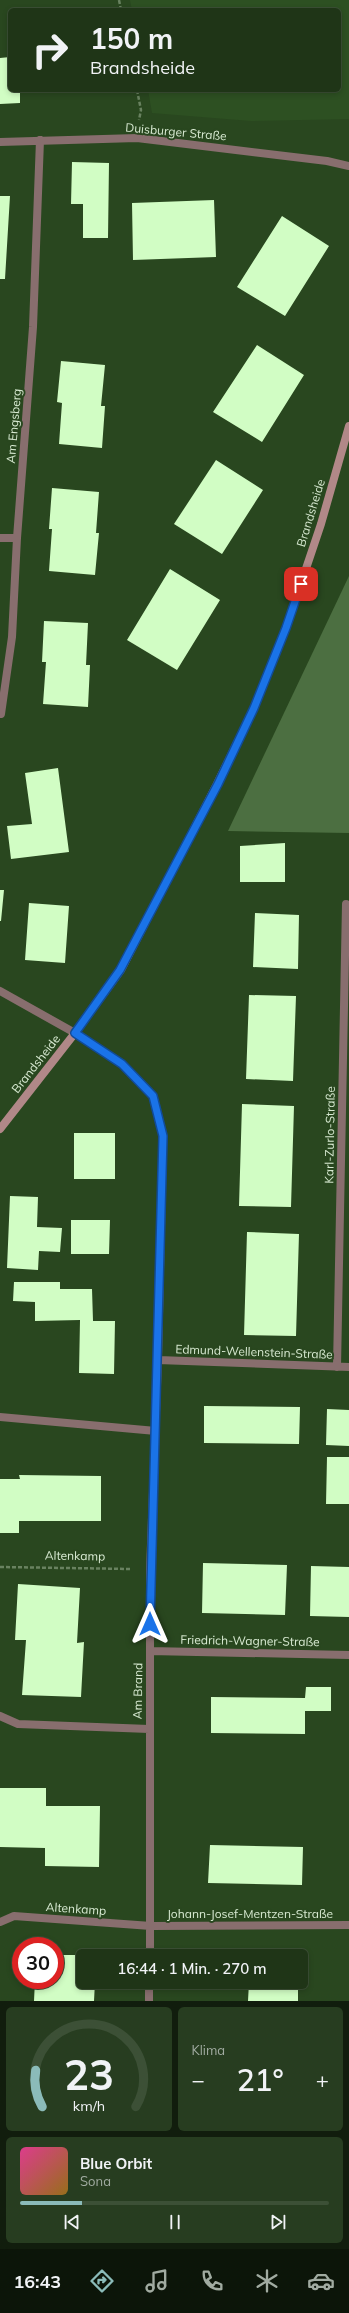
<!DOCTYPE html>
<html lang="de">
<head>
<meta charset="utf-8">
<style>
	body { margin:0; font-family:Mulish,sans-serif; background:#273d20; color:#f1f3f6; height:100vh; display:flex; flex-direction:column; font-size:15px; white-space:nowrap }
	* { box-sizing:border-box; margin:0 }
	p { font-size:13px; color:#a1aba1 }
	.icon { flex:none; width:22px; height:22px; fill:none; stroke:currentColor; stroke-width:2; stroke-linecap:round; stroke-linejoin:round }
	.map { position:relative; height:2001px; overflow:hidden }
	.panel { display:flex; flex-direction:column; gap:6px; padding:6px; background:#111d0d; flex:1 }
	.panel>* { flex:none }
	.top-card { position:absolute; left:8px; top:8px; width:333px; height:84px; border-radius:6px; box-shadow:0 2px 6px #0003,0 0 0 1px #3c5036; background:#1f3517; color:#f1f3f6; overflow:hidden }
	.speed { position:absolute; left:12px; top:1937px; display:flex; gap:8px; font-size:20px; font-weight:700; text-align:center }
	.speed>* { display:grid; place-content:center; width:52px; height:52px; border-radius:50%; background:#1f3517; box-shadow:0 2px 6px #0003,0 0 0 1px #3c5036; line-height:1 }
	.speed .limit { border:6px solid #d22; background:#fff; color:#111 }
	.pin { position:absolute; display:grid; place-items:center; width:34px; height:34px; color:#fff; margin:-17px; border-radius:8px; box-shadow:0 2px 6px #0006 }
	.me { position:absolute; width:44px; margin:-22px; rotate:0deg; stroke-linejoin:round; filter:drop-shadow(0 0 3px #0008) }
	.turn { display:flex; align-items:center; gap:14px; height:84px; padding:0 16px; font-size:18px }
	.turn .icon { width:52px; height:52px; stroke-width:2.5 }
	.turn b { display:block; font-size:28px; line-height:34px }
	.big { font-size:30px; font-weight:600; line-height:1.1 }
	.panel .widget { flex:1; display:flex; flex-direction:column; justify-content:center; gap:6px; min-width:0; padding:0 14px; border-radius:6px; background:#273d20 }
	.panel .dial { align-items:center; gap:0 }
	.dial svg { height:104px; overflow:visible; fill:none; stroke:#3c5036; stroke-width:7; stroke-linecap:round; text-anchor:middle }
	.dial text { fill:#f1f3f6; stroke:none }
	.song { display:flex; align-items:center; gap:12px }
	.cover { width:48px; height:48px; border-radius:6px; background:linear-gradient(135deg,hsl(330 70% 55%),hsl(40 70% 35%)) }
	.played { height:4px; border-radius:2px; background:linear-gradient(90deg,#8bbbb9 20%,#3c5036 20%) }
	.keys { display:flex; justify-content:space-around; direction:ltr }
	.heat { display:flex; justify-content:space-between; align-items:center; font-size:22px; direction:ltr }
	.panel .tiles { flex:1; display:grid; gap:6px; grid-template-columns:1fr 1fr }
	.widget:last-child { grid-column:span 2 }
	.trip { position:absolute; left:76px; top:1949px; width:232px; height:40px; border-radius:6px; background:#1f3517; box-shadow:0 2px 6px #0003,0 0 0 1px #3c5036; font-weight:600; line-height:40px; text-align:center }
	.tab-bar { display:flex; height:64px; justify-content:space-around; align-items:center; background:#0c1509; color:#a1aba1 }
	.tab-bar .icon { width:28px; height:28px }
	.tab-bar .on { color:#8bbbb9 }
	.tab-bar b { font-size:18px; color:#f1f3f6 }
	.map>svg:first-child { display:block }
	.built { fill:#2d5022 }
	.green { fill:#4c6f41 }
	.building { fill:#d1fdc4 }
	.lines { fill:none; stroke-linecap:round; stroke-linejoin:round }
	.path { stroke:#698260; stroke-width:2.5; stroke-dasharray:4 2; stroke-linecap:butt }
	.service { stroke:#886e6e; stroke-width:8 }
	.minor { stroke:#886e6e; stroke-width:8 }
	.secondary { stroke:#b18888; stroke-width:8 }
	.route-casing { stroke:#114b97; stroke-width:10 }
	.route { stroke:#1a73e8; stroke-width:7 }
	.labels { text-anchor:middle; stroke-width:4; stroke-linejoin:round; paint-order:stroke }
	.street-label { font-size:12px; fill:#d8ead2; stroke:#29471f }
</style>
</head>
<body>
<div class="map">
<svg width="349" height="2001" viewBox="0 0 349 2001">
	<rect width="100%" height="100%" fill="#29471f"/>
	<path class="built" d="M130,0h219v119l-98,2 -99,-8 -4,-23h191v-80h-207z"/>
	<path class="green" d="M349,576v257l-121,-2z"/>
	<path class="building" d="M10,57v33h10v13l-20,1v-46z
		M72,162l37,1 -1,75h-25v-34h-12z
		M0,196h10l-5,83h-5z
		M214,200l2,57 -83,3 -1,-57z
		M282,216l47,30 -44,70 -48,-29z
		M257,345l47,30 -42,67 -49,-30z
		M61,361l44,4 -4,41h4l-3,42 -43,-4 3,-41 -5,-1z
		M216,460l47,30 -41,64 -48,-30z
		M52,488l47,4 -3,41h3l-4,42 -46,-4 3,-42h-3z
		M170,569l50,31 -43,70 -50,-30z
		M44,621l44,2 -2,42h4l-2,42 -45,-3 3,-42h-4z
		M58,768l11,84 -58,7 -4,-33 25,-2 -7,-51z
		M285,843v39h-45v-36z
		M0,890h4l-3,31h-1z
		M29,903l40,3 -4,57 -40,-3z
		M255,913l44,2 -1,54 -45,-2z
		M249,995l47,1 -3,85 -47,-2z
		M242,1104l52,2 -3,101 -52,-1z
		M74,1133h41v46h-41z
		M10,1196l28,1 -1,30 25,1 -2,24 -21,-1 -1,19 -31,-2z
		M71,1220h39l-1,34h-38z
		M247,1232l52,2 -3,102 -52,-1z
		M14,1282h46v7h32l1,32h22l-1,53 -35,-1 1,-53 -45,1v-19l-22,-1z
		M204,1406l96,1 -1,37 -95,-1z
		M327,1409l22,1v36l-23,-1z
		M327,1457h22v47h-23z
		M19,1475l82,1v45h-82v12h-19v-54h20z
		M203,1563l84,2 -2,50 -83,-2z
		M311,1566l38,1v50l-39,-1z
		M18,1584l62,4 -3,55 7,-1 -3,55 -59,-2 4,-55h-11z
		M306,1687h25v24h-26v23l-94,-1v-36l94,1z
		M0,1788h46v18h54l-1,61 -54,-1v-18l-45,-1z
		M210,1845l93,2 -1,38 -94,-2z
		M250,1952l49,2v2h-49z
		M55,1955h28v27h12l-1,19h-60l1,-21h20z
		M249,1982h49v19h-50z"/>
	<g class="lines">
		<path class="path" d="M119,0l2,10
			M137,90l4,20 -2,10
			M0,1567l132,2"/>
		<path class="service" d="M0,1417l156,14"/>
		<path class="minor" d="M0,142l137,-4 190,23 22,5
			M0,538h17
			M1,714l11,-77 5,-99 16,-211 7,-187
			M0,991l75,42 47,31 31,32 10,40 -5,224 -8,210v386
			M158,1360l191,7
			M337,1367l9,-463
			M150,1651l199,4
			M0,1716l18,8 131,5
			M0,1922l14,-6 137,10 198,-1
			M149,2001v-19"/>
		<path class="secondary" d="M0,1129l75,-96 46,-63 96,-186 37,-76 32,-80 35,-104 28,-98"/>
	</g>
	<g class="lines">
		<g class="route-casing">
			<path id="route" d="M150,1624l13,-488 -10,-40 -31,-32 -47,-31 45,-63 98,-186 36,-76 32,-80 15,-44"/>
		</g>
		<use href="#route" class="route"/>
	</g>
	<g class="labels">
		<g class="street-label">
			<text transform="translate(176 132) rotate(5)" y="4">Duisburger Straße</text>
			<text transform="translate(14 426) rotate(-85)" y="4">Am Engsberg</text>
			<text transform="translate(311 513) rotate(-73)" y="4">Brandsheide</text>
			<text transform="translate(36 1064) rotate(-52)" y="4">Brandsheide</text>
			<text transform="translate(330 1135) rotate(-89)" y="4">Karl-Zurlo-Straße</text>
			<text transform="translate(254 1352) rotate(2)" y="4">Edmund-Wellenstein-Straße</text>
			<text transform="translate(75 1556) rotate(1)" y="4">Altenkamp</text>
			<text transform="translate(250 1641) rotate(1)" y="4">Friedrich-Wagner-Straße</text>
			<text transform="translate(138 1691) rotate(-89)" y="4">Am Brand</text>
			<text transform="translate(76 1909) rotate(4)" y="4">Altenkamp</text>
			<text x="250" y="1918">Johann-Josef-Mentzen-Straße</text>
		</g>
	</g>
</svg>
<div class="speed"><div class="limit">30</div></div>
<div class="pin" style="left:301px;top:584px;background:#d93025"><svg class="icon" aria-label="arrive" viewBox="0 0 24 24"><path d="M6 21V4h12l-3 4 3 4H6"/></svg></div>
<svg class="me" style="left:150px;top:1624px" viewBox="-20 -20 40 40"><path d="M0-17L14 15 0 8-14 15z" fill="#1a73e8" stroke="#fff" stroke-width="4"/></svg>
<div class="trip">16:44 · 1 Min. · 270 m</div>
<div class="top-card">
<div class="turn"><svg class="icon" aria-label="right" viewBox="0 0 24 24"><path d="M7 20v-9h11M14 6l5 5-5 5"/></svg><div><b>150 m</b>Brandsheide</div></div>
</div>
</div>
<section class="panel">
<div class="tiles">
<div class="widget dial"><svg viewBox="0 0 100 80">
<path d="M14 69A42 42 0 1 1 86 69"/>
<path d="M14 69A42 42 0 0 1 9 41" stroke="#8bbbb9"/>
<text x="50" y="56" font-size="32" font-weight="700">23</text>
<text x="50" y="72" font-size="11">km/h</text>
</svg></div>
<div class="widget"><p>Klima</p>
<div class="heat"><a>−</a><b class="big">21°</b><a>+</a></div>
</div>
<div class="widget">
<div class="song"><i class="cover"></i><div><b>Blue Orbit</b><p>Sona</p></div></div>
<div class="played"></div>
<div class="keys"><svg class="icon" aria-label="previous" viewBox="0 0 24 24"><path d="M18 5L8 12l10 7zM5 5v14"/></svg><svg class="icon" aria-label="pause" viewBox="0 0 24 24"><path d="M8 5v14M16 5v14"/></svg><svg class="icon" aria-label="next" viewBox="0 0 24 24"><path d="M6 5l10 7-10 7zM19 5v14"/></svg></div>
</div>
</div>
</section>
<nav class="tab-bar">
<b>16:43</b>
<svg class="icon on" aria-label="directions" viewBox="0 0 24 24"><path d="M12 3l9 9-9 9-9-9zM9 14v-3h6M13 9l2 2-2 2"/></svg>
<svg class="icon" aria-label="music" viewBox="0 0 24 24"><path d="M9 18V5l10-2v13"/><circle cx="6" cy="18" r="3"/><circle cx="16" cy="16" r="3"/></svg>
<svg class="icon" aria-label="phone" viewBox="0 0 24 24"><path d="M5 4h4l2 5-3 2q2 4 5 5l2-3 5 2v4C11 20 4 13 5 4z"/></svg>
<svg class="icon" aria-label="climate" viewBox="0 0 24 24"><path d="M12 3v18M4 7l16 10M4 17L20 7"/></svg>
<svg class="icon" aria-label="car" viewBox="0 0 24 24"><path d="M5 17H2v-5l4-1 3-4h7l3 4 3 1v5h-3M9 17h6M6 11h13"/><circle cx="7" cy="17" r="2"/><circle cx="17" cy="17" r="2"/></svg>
</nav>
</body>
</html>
